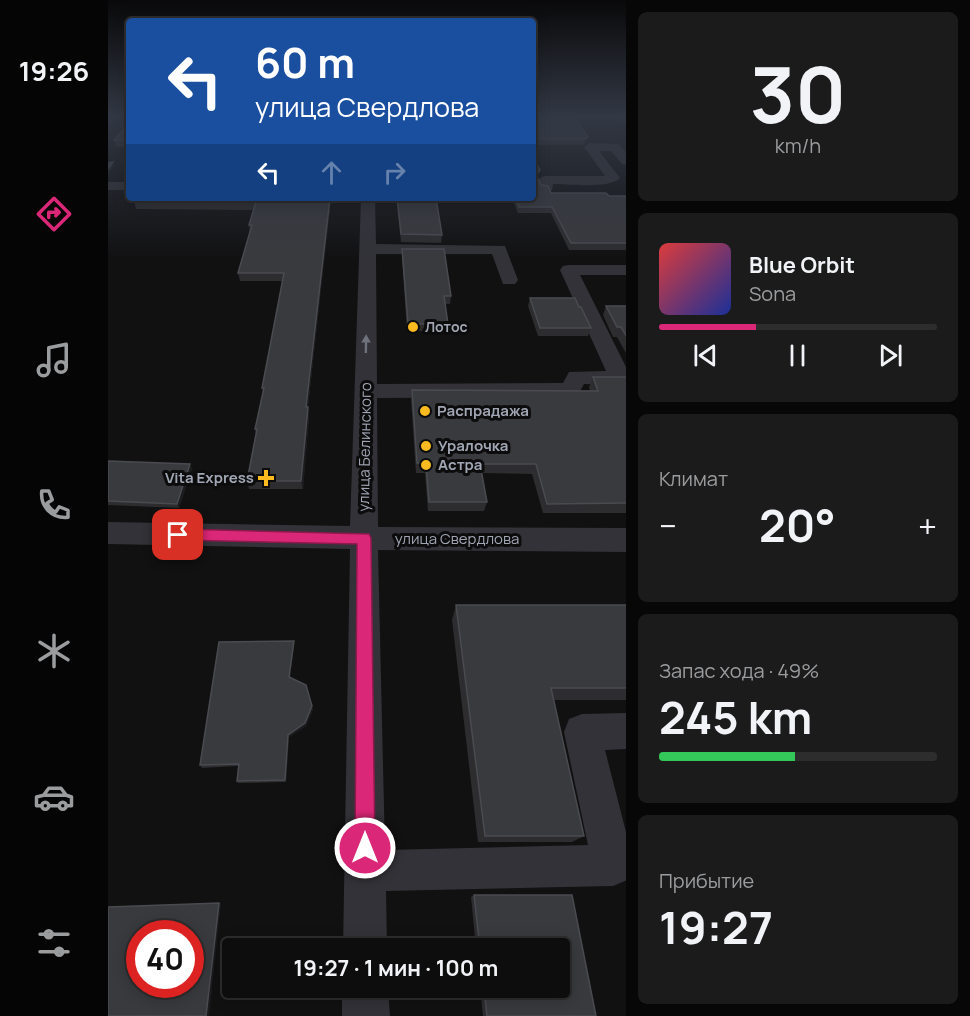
<!DOCTYPE html>
<html lang="ru">
<head>
<meta charset="utf-8">
<style>
	body { margin:0; font-family:Manrope,sans-serif; background:#1b1b1c; color:#f1f3f6; height:100vh; display:flex; flex-direction:column; font-size:22px; white-space:nowrap }
	* { box-sizing:border-box; margin:0 }
	p { font-size:20px; color:#9a9c9e }
	.icon { flex:none; width:33px; height:33px; fill:none; stroke:currentColor; stroke-width:2; stroke-linecap:round; stroke-linejoin:round }
	.map { position:relative; flex:1; overflow:hidden }
	.side { display:flex; flex-direction:column; gap:12px; padding:12px; background:#070708; width:344px }
	.side>* { flex:none }
	.banner { position:absolute; left:18px; top:18px; width:410px; height:183px; border-radius:6px; box-shadow:0 3px 15px #0003,0 0 0 2px #2d2d2e; background:#1a4fa0; color:#fff; overflow:hidden }
	.speed { position:absolute; left:18px; top:920px; display:flex; gap:12px; font-size:30px; font-weight:700; text-align:center }
	.speed>* { display:grid; place-content:center; width:78px; height:78px; border-radius:50%; background:#0d0d0e; box-shadow:0 3px 15px #0003,0 0 0 2px #2d2d2e; line-height:1 }
	.speed .limit { border:9px solid #d22; background:#fff; color:#111 }
	.pin { position:absolute; display:grid; place-items:center; width:51px; height:51px; color:#fff; margin:-26px; border-radius:12px; box-shadow:0 3px 9px #0006 }
	.me { position:absolute; width:66px; margin:-33px; rotate:0deg; stroke-linejoin:round; filter:drop-shadow(0 0 4px #0008) }
	.turn { display:flex; align-items:center; gap:21px; height:126px; padding:0 30px; font-size:27px }
	.turn .icon { width:78px; height:78px; stroke-width:2.5 }
	.turn b { display:block; font-size:42px; line-height:51px }
	.lanes { display:flex; align-items:center; height:57px; padding:0 30px; background:#0003; justify-content:center; gap:30px; direction:ltr }
	.lanes .off { opacity:.35 }
	.big { font-size:45px; font-weight:700; line-height:1.1 }
	.side .card { flex:1; display:flex; flex-direction:column; justify-content:center; gap:9px; min-width:0; padding:0 21px; border-radius:9px; background:#1b1b1c }
	.side .dial { align-items:center; gap:0 }
	.dial b { font-size:78px; line-height:1 }
	.song { display:flex; align-items:center; gap:18px }
	.cover { width:72px; height:72px; border-radius:9px; background:linear-gradient(135deg,hsl(0 70% 55%),hsl(230 70% 35%)) }
	.played { height:6px; border-radius:3px; background:linear-gradient(90deg,#db2777 35%,#2d2d2e 35%) }
	.keys { display:flex; justify-content:space-around; direction:ltr }
	.heat { display:flex; justify-content:space-between; align-items:center; font-size:33px; direction:ltr }
	.charge { height:9px; border-radius:4px; background:linear-gradient(90deg,#34c759 49%,#2d2d2e 0) }
	.trip { position:absolute; left:114px; top:938px; width:348px; height:60px; border-radius:6px; background:#0d0d0e; box-shadow:0 3px 15px #0003,0 0 0 2px #2d2d2e; font-weight:700; line-height:60px; text-align:center }
	main { display:flex; flex:1; min-height:0 }
	.tab-bar { display:flex; flex-direction:column; width:108px; justify-content:space-around; align-items:center; background:#050506; color:#9a9c9e }
	.tab-bar .icon { width:42px; height:42px }
	.tab-bar .active { color:#db2777 }
	.tab-bar b { font-size:27px; color:#f1f3f6 }
	.map>svg:first-child { display:block }
	.lines { fill:none; stroke-linecap:round; stroke-linejoin:round }
	.minor { fill:#323238; fill-rule:evenodd }
	.wall { fill:#2d2d30 }
	.shaded-wall { fill:#1c1c1e }
	.building { fill:#393a3e; stroke:#4a4b51; stroke-width:1.5; fill-rule:evenodd }
	.oneway { fill:#6f727c }
	.route { fill:#db2777; stroke:#8e194d; stroke-width:1.5 }
	.poi-dot { fill:#fbbb20; stroke:#0c0c0d; stroke-width:2 }
	.labels { text-anchor:middle; stroke-width:6; stroke-linejoin:round; paint-order:stroke }
	.far-poi-label { font-size:14px; font-weight:bold; fill:#a1a6b4; stroke:#0c0c0d; text-anchor:start }
	.poi-label { font-size:15px; font-weight:bold; fill:#a1a6b4; stroke:#0c0c0d; text-anchor:start }
	.street-label { font-size:15px; fill:#a1a6b4; stroke:#0c0c0d }
</style>
</head>
<body>
<main>
<nav class="tab-bar">
<b>19:26</b>
<svg class="icon active" aria-label="directions" viewBox="0 0 24 24"><path d="M12 3l9 9-9 9-9-9zM9 14v-3h6M13 9l2 2-2 2"/></svg>
<svg class="icon" aria-label="music" viewBox="0 0 24 24"><path d="M9 18V5l10-2v13"/><circle cx="6" cy="18" r="3"/><circle cx="16" cy="16" r="3"/></svg>
<svg class="icon" aria-label="phone" viewBox="0 0 24 24"><path d="M5 4h4l2 5-3 2q2 4 5 5l2-3 5 2v4C11 20 4 13 5 4z"/></svg>
<svg class="icon" aria-label="climate" viewBox="0 0 24 24"><path d="M12 3v18M4 7l16 10M4 17L20 7"/></svg>
<svg class="icon" aria-label="car" viewBox="0 0 24 24"><path d="M5 17H2v-5l4-1 3-4h7l3 4 3 1v5h-3M9 17h6M6 11h13"/><circle cx="7" cy="17" r="2"/><circle cx="17" cy="17" r="2"/></svg>
<svg class="icon" aria-label="filters" viewBox="0 0 24 24"><path d="M4 7h16M4 17h16"/><circle cx="9" cy="7" r="2"/><circle cx="15" cy="17" r="2"/></svg>
</nav>
<div class="map">
<svg width="519" height="1016" viewBox="0 0 519 1016">
	<rect width="100%" height="100%" fill="#111112"/>
	<g class="lines">
		<path class="minor" d="M501,117h18v6l-16,-4z
			M482,143l28,1 9,9v12l-5,-1 -11,-13h-12l21,27c-11,11 -51,6 -67,6l-1,6h-10l-5,-10 7,-4h61l-21,-29z
			M0,182h21v8h-21z
			M253,198h14l1,46 129,2 13,34 -3,4h-12l-11,-30h-116l1,130 186,-1 6,-11 37,-1 -46,-101 3,-4 6,-1h58v10h-47l47,94v16l-43,-1 -6,11 -8,2 -193,1 1,129 249,1v24l-249,-2 7,300 203,-5 -24,-113 5,-13 13,-5 45,-1v36l-22,1 22,86v44l-14,6 -227,5 1,57h-44l7,-399 -242,-5v-22l242,4z
			M234,987h46l2,29h-48z"/>
	</g>
	<path class="wall" d="M424,117h42l13,26 -4,2h-51z
		M21,123v24h-13l-2,-7z
		M424,156l6,21 3,8 10,8 58,3h18v54h-58l-18,-37h-33l-6,-15h20z
		M28,198h195l-23,209 1,9 -6,73h-54l-2,-8 9,-47 -1,-5 8,-36 -1,-5 21,-107h-43l-2,-8 12,-40 -1,-8 5,-15 -118,-1 -2,-8z
		M289,198l45,37 -1,8 -40,-1z
		M294,249l49,47 -1,8h-5l3,20 -1,7h-40l-5,-75z
		M422,298l49,9 12,21 -3,8h-50l-10,-30z
		M498,306h21v49l-10,-18h-4l-10,-22z
		M485,377h34v136h-84l-11,-39 -50,-1 5,29 -3,9h-56l-3,-38h-9l-5,-73 1,-10 178,1 -1,-4z
		M0,461l84,7 -13,40 -71,-3z
		M348,605h171v95h-74l31,136 -12,6h-94l-26,-222z
		M186,644l-4,34 23,31 -7,17 -17,11 -3,45 -48,1 -1,-2 1,-15 -36,2 -2,-3z
		M366,895h98l24,121h-113l-3,-29h80v-39h-84l-5,-51z"/>
	<path class="shaded-wall" d="M480,137l-1,6 -4,2 2,-6z
		M5,162l1,4 -6,9v-6z
		M222,198h1l-24,218 -1,-9z
		M200,407l1,9 -6,73 -2,-8z
		M82,464l2,4 -13,40 -2,-4z
		M186,641v3l-4,36 -1,-3z
		M204,706l1,3 -7,17 -17,11 -3,45 -1,-2 3,-45z
		M111,903h2l-12,113h-3z"/>
	<path class="building" d="M424,117h42l14,20 -3,2h-53z
		M21,123v17h-15z
		M424,156l8,14 -4,5 5,10 7,1 3,7h55l3,3h18v47h-56l-19,-36h-33l-3,-9h16z
		M5,162l-5,7v-6z
		M28,198h194l-24,209h2l-7,74h-54l10,-52h-2l9,-41h-2l22,-115h-46l14,-48h-3l7,-23 -122,-1z
		M289,198h39l6,37 -41,-1z
		M294,249h42l7,47h-7l4,28h-40z
		M422,298h45l4,9h2l10,21h-51z
		M498,306h21v31l-6,-10h-4z
		M485,377h34v126l-80,1 -11,-40h-56l7,38h-58l-3,-39h-9l-5,-73 186,1z
		M0,461l82,3 -13,40 -69,-3z
		M348,605h171v83h-76l33,148h-99z
		M186,641l-5,36 17,8 6,21 -7,17 -17,12 -3,45 -48,1 2,-17 -39,1 19,-123z
		M366,895h98l24,121h-109l-3,-29h76v-39h-80z
		M111,903l-13,113h-98v-109zM32,933h50v51h-50z"/>
	<defs><path id="oneway-solid" d="M-6-.8H1V-3.2L6.5 0L1 3.2V.8H-6Z" transform="scale(1.5)"/></defs>
	<use class="oneway" href="#oneway-solid" transform="translate(258 344) rotate(-89)"/>
	<linearGradient id="sky" x2="0" y2="1"><stop stop-color="#09090a"/><stop offset="0.45" stop-color="#323844"/><stop offset="1" stop-color="#323844" stop-opacity="0"/></linearGradient>
	<rect width="519" height="259" fill="url(#sky)"/>
	<path class="route" d="M70,529l191,5 2,4 4,310 -3,7 -7,3 -7,-3 -3,-7 2,-304 -179,-4 -5,-1 -2,-4 2,-4z"/>
	<g class="poi-dot">
		<circle cx="305" cy="327" r="6"/>
		<circle cx="317" cy="411" r="6"/>
		<circle cx="318" cy="446" r="6"/>
		<circle cx="318" cy="465" r="6"/>
		<path d="M155 469h6v6h6v6h-6v6h-6v-6h-6v-6h6z"/>
	</g>
	<g class="labels">
		<g class="far-poi-label">
			<text x="317" y="332">Лотос</text>
		</g>
		<g class="poi-label">
			<text x="329" y="416">Распрадажа</text>
			<text x="330" y="451">Уралочка</text>
			<text x="330" y="470">Астра</text>
			<text x="146" y="483" text-anchor="end">Vita Express</text>
		</g>
		<g class="street-label">
			<text transform="translate(257 447) rotate(-89)" y="5">улица Белинского</text>
			<text x="349" y="544">улица Свердлова</text>
		</g>
	</g>
</svg>
<div class="speed"><div class="limit">40</div></div>
<div class="pin" style="left:70px;top:535px;background:#d93025"><svg class="icon" aria-label="arrive" viewBox="0 0 24 24"><path d="M6 21V4h12l-3 4 3 4H6"/></svg></div>
<svg class="me" style="left:257px;top:848px" viewBox="-20 -20 40 40"><circle r="17" fill="#db2777" stroke="#fff" stroke-width="3"/><path d="M0-11L8 9 0 5-8 9z" fill="#fff"/></svg>
<div class="trip">19:27 · 1 мин · 100 m</div>
<div class="banner">
<div class="turn"><svg class="icon" aria-label="left" viewBox="0 0 24 24"><path d="M17 20v-9H6M10 6l-5 5 5 5"/></svg><div><b>60 m</b>улица Свердлова</div></div>
<div class="lanes"><svg class="icon" aria-label="left" viewBox="0 0 24 24"><path d="M17 20v-9H6M10 6l-5 5 5 5"/></svg><svg class="icon off" aria-label="ahead" viewBox="0 0 24 24"><path d="M12 20V5M6 11l6-6 6 6"/></svg><svg class="icon off" aria-label="right" viewBox="0 0 24 24"><path d="M7 20v-9h11M14 6l5 5-5 5"/></svg></div>
</div>
</div>
<section class="side">
<div class="card dial"><b>30</b><p>km/h</p></div>
<div class="card">
<div class="song"><i class="cover"></i><div><b>Blue Orbit</b><p>Sona</p></div></div>
<div class="played"></div>
<div class="keys"><svg class="icon" aria-label="previous" viewBox="0 0 24 24"><path d="M18 5L8 12l10 7zM5 5v14"/></svg><svg class="icon" aria-label="pause" viewBox="0 0 24 24"><path d="M8 5v14M16 5v14"/></svg><svg class="icon" aria-label="next" viewBox="0 0 24 24"><path d="M6 5l10 7-10 7zM19 5v14"/></svg></div>
</div>
<div class="card"><p>Климат</p>
<div class="heat"><a>−</a><b class="big">20°</b><a>+</a></div>
</div>
<div class="card"><p>Запас хода · 49%</p><b class="big">245 km</b><div class="charge"></div></div>
<div class="card"><p>Прибытие</p><b class="big">19:27</b></div>
</section>
</main>
</body>
</html>
